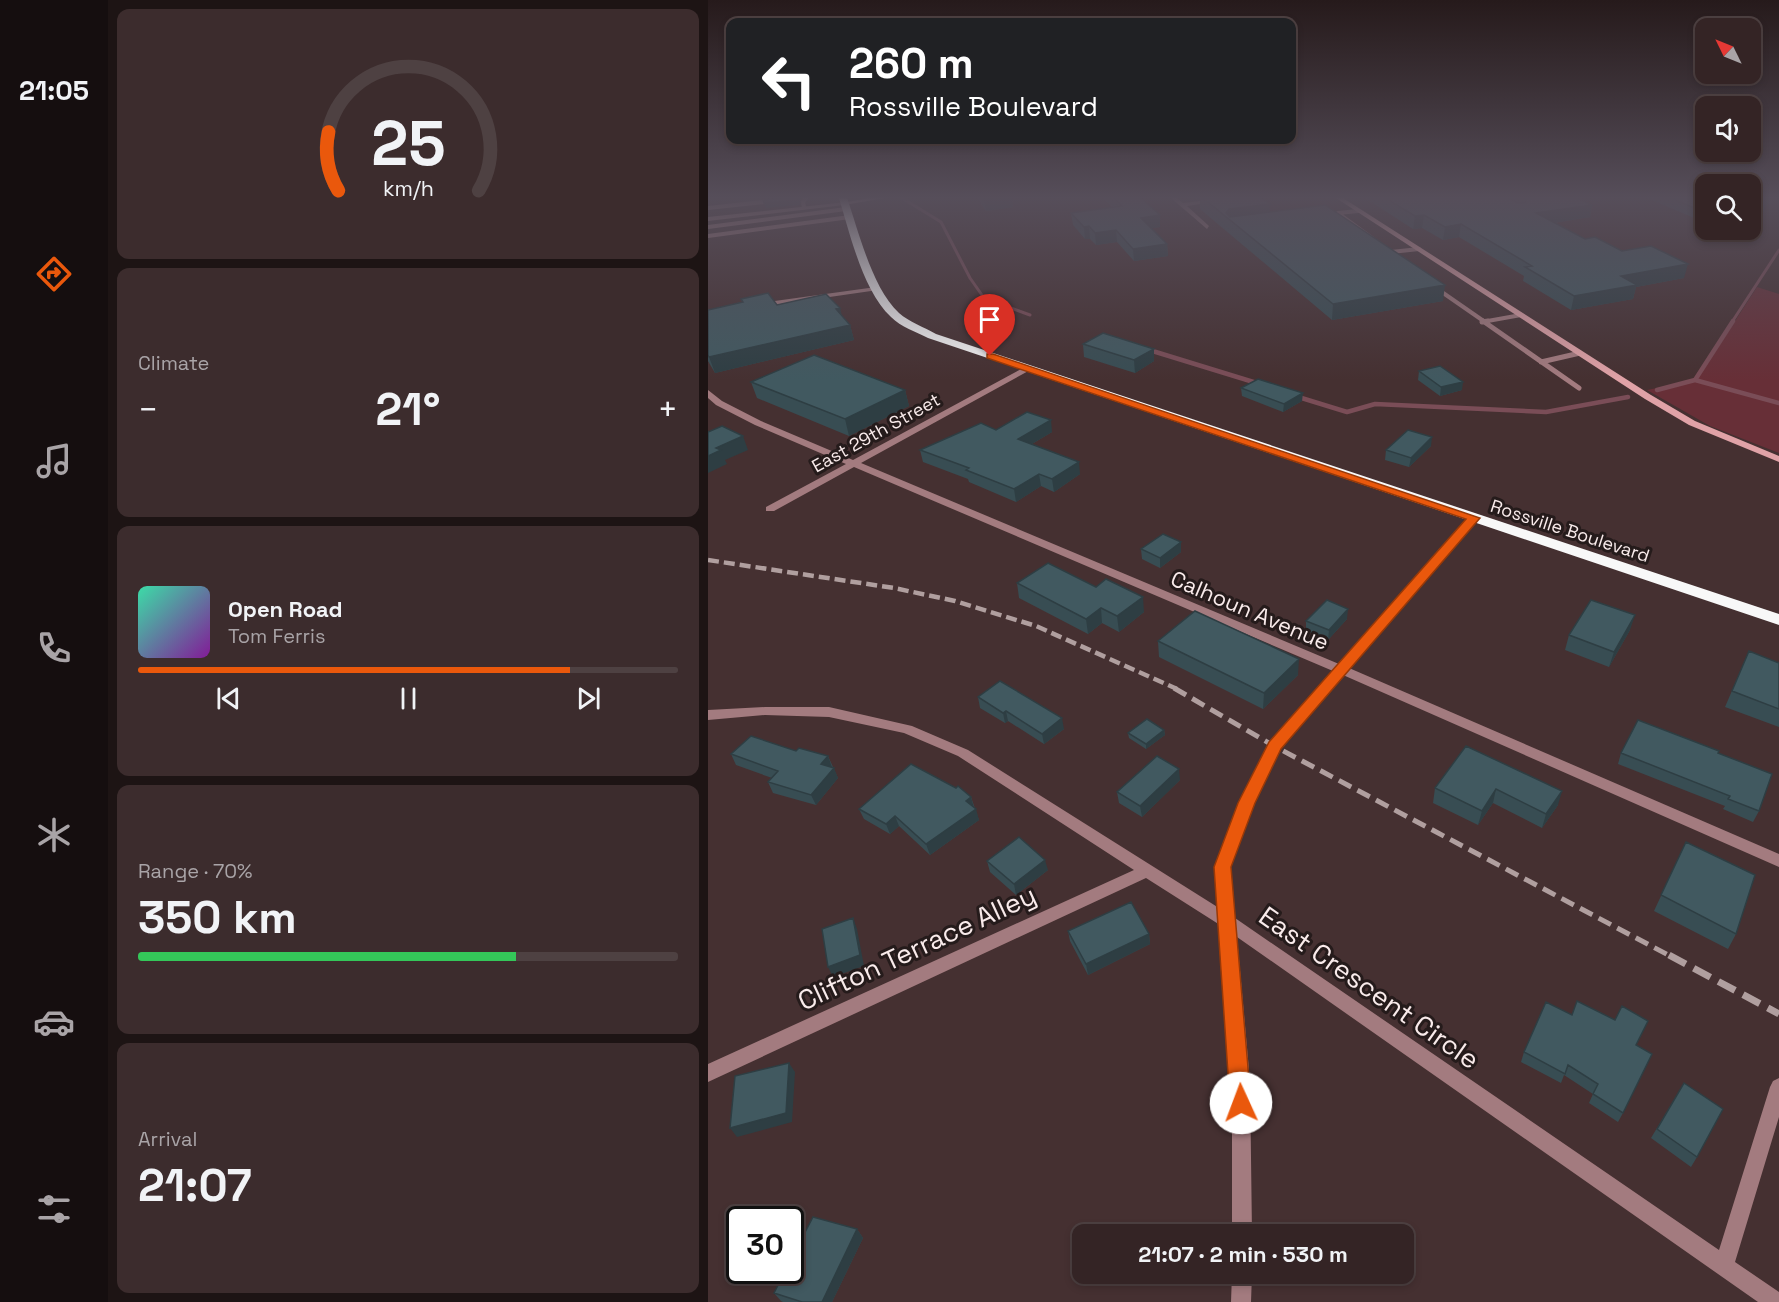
<!DOCTYPE html>
<html lang="en">
<head>
<meta charset="utf-8">
<style>
	body { margin:0; font-family:"Space Grotesk",sans-serif; background:#3c2c2d; color:#f1f3f6; height:100vh; display:flex; flex-direction:column; font-size:22px; white-space:nowrap }
	* { box-sizing:border-box; margin:0 }
	p { font-size:20px; color:#a9a4a7 }
	.icon { flex:none; width:33px; height:33px; fill:none; stroke:currentColor; stroke-width:2; stroke-linecap:round; stroke-linejoin:round }
	.map { position:relative; flex:1; overflow:hidden }
	.sheet { display:flex; flex-direction:column; gap:9px; padding:9px; background:#1d1414; width:600px }
	.sheet>* { flex:none }
	.top-card { position:absolute; left:18px; top:18px; width:570px; height:126px; border-radius:12px; box-shadow:0 3px 9px #0003,0 0 0 2px #4e4142; background:#202124; color:#fff; overflow:hidden }
	.needle { width:39px; rotate:313deg }
	.fabs { position:absolute; left:987px; top:18px; display:grid; gap:12px }
	.fabs a { display:grid; place-items:center; width:66px; height:66px; border-radius:12px; background:#342425; box-shadow:0 3px 9px #0003,0 0 0 2px #4e4142; font-size:30px }
	.speed { position:absolute; left:18px; top:1206px; display:flex; gap:12px; font-size:30px; font-weight:700; text-align:center }
	.speed>* { display:grid; place-content:center; width:78px; height:78px; border-radius:50%; background:#342425; box-shadow:0 3px 9px #0003,0 0 0 2px #4e4142; line-height:1 }
	.speed .limit { border:3px solid #111; border-radius:9px; background:#fff; color:#111 }
	.pin { position:absolute; display:grid; place-items:center; width:51px; height:51px; color:#fff; margin:-62px -26px; border-radius:50% 50% 50% 0; rotate:-45deg; box-shadow:0 0 6px #0007 }
	.pin .icon { rotate:45deg }
	.me { position:absolute; width:66px; margin:-33px; rotate:358deg; stroke-linejoin:round; filter:drop-shadow(0 0 4px #0008) }
	.turn { display:flex; align-items:center; gap:21px; height:126px; padding:0 24px; font-size:27px }
	.turn .icon { width:78px; height:78px; stroke-width:2.5 }
	.turn b { display:block; font-size:42px; line-height:51px }
	.big { font-size:45px; font-weight:700; line-height:1.1 }
	.sheet .widget { flex:1; display:flex; flex-direction:column; justify-content:center; gap:9px; min-width:0; padding:0 21px; border-radius:12px; background:#3c2c2d }
	.sheet .dial { align-items:center; gap:0 }
	.dial svg { height:156px; overflow:visible; fill:none; stroke:#4e4142; stroke-width:7; stroke-linecap:round; text-anchor:middle }
	.dial text { fill:#f1f3f6; stroke:none }
	.song { display:flex; align-items:center; gap:18px }
	.cover { width:72px; height:72px; border-radius:9px; background:linear-gradient(135deg,hsl(160 70% 55%),hsl(290 70% 35%)) }
	.played { height:6px; border-radius:3px; background:linear-gradient(90deg,#ea580c 80%,#4e4142 80%) }
	.keys { display:flex; justify-content:space-around; direction:ltr }
	.heat { display:flex; justify-content:space-between; align-items:center; font-size:33px; direction:ltr }
	.charge { height:9px; border-radius:4px; background:linear-gradient(90deg,#34c759 70%,#4e4142 0) }
	.trip { position:absolute; left:364px; top:1224px; width:342px; height:60px; border-radius:12px; background:#342425; box-shadow:0 3px 9px #0003,0 0 0 2px #4e4142; font-weight:700; line-height:60px; text-align:center }
	main { display:flex; flex:1; min-height:0 }
	.tabs { display:flex; flex-direction:column; width:108px; justify-content:space-around; align-items:center; background:#150e0f; color:#a9a4a7 }
	.tabs .icon { width:42px; height:42px }
	.tabs .selected { color:#ea580c }
	.tabs b { font-size:27px; color:#f1f3f6 }
	.map>svg:first-child { display:block }
	.green { fill:#672f37 }
	.lines { fill:none; stroke-linecap:round; stroke-linejoin:round }
	.stream-far1 { stroke:#7a4d57; stroke-width:3 }
	.stream { stroke:#7a4d57; stroke-width:4.5 }
	.lane-far1 { stroke:#a37b7f; stroke-width:4 }
	.lane { stroke:#a37b7f; stroke-width:5 }
	.street { fill:#a37b7f; fill-rule:evenodd }
	.secondary { fill:#e0a2a7; fill-rule:evenodd }
	.highway { fill:#f8f8f8; fill-rule:evenodd }
	.rail-far2 { stroke:#b09f9f; stroke-width:4.5; stroke-dasharray:11 5; stroke-linecap:butt }
	.rail-far1 { stroke:#b09f9f; stroke-width:5; stroke-dasharray:14 7; stroke-linecap:butt }
	.rail { stroke:#b09f9f; stroke-width:7; stroke-dasharray:19 9; stroke-linecap:butt }
	.wall { fill:#384d53 }
	.shaded-wall { fill:#2e3e43 }
	.building { fill:#415960; stroke:#2e3e43; stroke-width:1.5 }
	.route { fill:#ea580c; stroke:#983908; stroke-width:1.5 }
	.labels { text-anchor:middle; stroke-width:6; stroke-linejoin:round; paint-order:stroke }
	.far-street-label { font-size:18px; fill:#f9ebeb; stroke:#251b1b }
	.street-label { font-size:22px; fill:#f9ebeb; stroke:#251b1b }
	.near-street-label { font-size:27px; fill:#f9ebeb; stroke:#251b1b }
</style>
</head>
<body>
<main>
<nav class="tabs">
<b>21:05</b>
<svg class="icon selected" aria-label="directions" viewBox="0 0 24 24"><path d="M12 3l9 9-9 9-9-9zM9 14v-3h6M13 9l2 2-2 2"/></svg>
<svg class="icon" aria-label="music" viewBox="0 0 24 24"><path d="M9 18V5l10-2v13"/><circle cx="6" cy="18" r="3"/><circle cx="16" cy="16" r="3"/></svg>
<svg class="icon" aria-label="phone" viewBox="0 0 24 24"><path d="M5 4h4l2 5-3 2q2 4 5 5l2-3 5 2v4C11 20 4 13 5 4z"/></svg>
<svg class="icon" aria-label="climate" viewBox="0 0 24 24"><path d="M12 3v18M4 7l16 10M4 17L20 7"/></svg>
<svg class="icon" aria-label="car" viewBox="0 0 24 24"><path d="M5 17H2v-5l4-1 3-4h7l3 4 3 1v5h-3M9 17h6M6 11h13"/><circle cx="7" cy="17" r="2"/><circle cx="17" cy="17" r="2"/></svg>
<svg class="icon" aria-label="filters" viewBox="0 0 24 24"><path d="M4 7h16M4 17h16"/><circle cx="9" cy="7" r="2"/><circle cx="15" cy="17" r="2"/></svg>
</nav>
<section class="sheet">
<div class="widget dial"><svg viewBox="0 0 100 80">
<path d="M14 69A42 42 0 1 1 86 69"/>
<path d="M14 69A42 42 0 0 1 9 39" stroke="#ea580c"/>
<text x="50" y="56" font-size="32" font-weight="700">25</text>
<text x="50" y="72" font-size="11">km/h</text>
</svg></div>
<div class="widget"><p>Climate</p>
<div class="heat"><a>−</a><b class="big">21°</b><a>+</a></div>
</div>
<div class="widget">
<div class="song"><i class="cover"></i><div><b>Open Road</b><p>Tom Ferris</p></div></div>
<div class="played"></div>
<div class="keys"><svg class="icon" aria-label="previous" viewBox="0 0 24 24"><path d="M18 5L8 12l10 7zM5 5v14"/></svg><svg class="icon" aria-label="pause" viewBox="0 0 24 24"><path d="M8 5v14M16 5v14"/></svg><svg class="icon" aria-label="next" viewBox="0 0 24 24"><path d="M6 5l10 7-10 7zM19 5v14"/></svg></div>
</div>
<div class="widget"><p>Range · 70%</p><b class="big">350 km</b><div class="charge"></div></div>
<div class="widget"><p>Arrival</p><b class="big">21:07</b></div>
</section>
<div class="map">
<svg width="1071" height="1302" viewBox="0 0 1071 1302">
	<rect width="100%" height="100%" fill="#453031"/>
	<path class="green" d="M1049,287l22,7v159l-69,-27 -63,-36 50,-10z"/>
	<g class="lines">
		<path class="stream-far1" d="M194,198l39,24 29,56 14,20 46,17
			M1024,322l47,-72"/>
		<path class="stream" d="M438,349l114,35
			M987,380l38,-59
			M949,390l38,-10 84,23
			M587,396l52,16 28,-8 171,8 82,-15"/>
		<path class="lane-far1" d="M96,207l-1,-5 3,-4
			M0,208l64,-7
			M650,211l-20,2 34,25
			M0,227l138,-18
			M0,236l142,-19
			M683,252l28,-3
			M728,288l49,34
			M774,322l39,-7"/>
		<path class="lane" d="M775,321l96,67
			M774,322l6,-1
			M833,362l39,-9"/>
		<path class="street" d="M463,198h6l6,5 42,-5h16l-54,8 22,20 -2,3z
			M138,202l-2,3 -136,16v-4z
			M168,287l2,1v2l-118,17 -4,-2 4,-2z
			M317,367l7,2 -171,94 478,201 131,-148h8v4l-129,148 430,186v13l-436,-192 -64,74 -26,54 -23,64 5,51 484,332 51,-163 3,-6 6,-3v39l-44,145 44,30v10h-21l-521,-365 13,144 2,153h-20v-153l-12,-156 -74,-47 -438,204v-18l426,-194 -176,-114 -54,-23 -75,-16 -64,-2 -57,5v-10l57,-3h64l83,19 56,24 251,158 -3,-41 23,-64 30,-60 64,-72 -479,-204 -80,44h-8v-4l80,-43 -91,-39 -39,-20 -8,-7v-8l14,11 39,20 92,39z
			M524,1274h20l-1,28h-20z"/>
		<path class="secondary" d="M161,198h16l-41,7 -3,-2z
			M628,198h7l308,197 44,26 84,35v6l-90,-37 -44,-26z"/>
		<path class="highway" d="M131,198h8c12,34 25,90 52,115 10,9 25,14 37,21l843,280v11l-851,-287c-12,-6 -27,-11 -37,-21 -28,-26 -41,-83 -52,-119z"/>
		<path class="rail-far2" d="M0,560l186,28 61,13 81,25 141,63"/>
		<path class="rail-far1" d="M466,688l100,58 398,211"/>
		<path class="rail" d="M961,955l110,59"/>
	</g>
	<path class="wall" d="M269,198h35l1,9 -27,4z
		M395,198h38l19,29 -8,1 15,16 1,12 -34,5 -17,-19 -21,3 -6,-6h-5l-12,-14 -2,-12 42,-5z
		M486,198h67l8,14 174,89 -111,19 -132,-111v-10h-5z
		M657,198h212l15,7 -2,12 -36,6 31,16 37,12 62,27 -48,9 -3,12 -62,11 -48,-29 1,-5 -65,-39 -16,3 -21,-12 -9,1z
		M939,198h59v25z
		M33,299l101,17 8,9 4,15 -139,33 -7,-12v-51l34,-8z
		M375,344l71,17 -19,12 -51,-16z
		M711,371l43,19 -22,6 -22,-16z
		M43,382l154,8 4,16 -60,30 -92,-38z
		M533,388l61,13 -19,11 -41,-16z
		M288,430l56,2 -20,12 48,30 -26,18 -13,-6 -25,16 -47,-20 -1,-3 -45,-17 -3,-12z
		M723,446l-22,21 -24,-7 1,-10z
		M473,542v10l-21,16 -18,-9 -1,-10z
		M309,583l127,29 -25,20 -17,-9 -14,11 -69,-36z
		M639,619l-19,21 -22,-9v-10z
		M922,630l-21,37 -44,-17 4,-15z
		M450,641l140,34 -35,34 -104,-52z
		M1041,651l30,12v64l-54,-20z
		M270,697l86,32 -20,15 -36,-23 -3,2 -25,-15z
		M456,730l1,5 -19,14 -17,-11 -1,-5z
		M758,746l92,59 -16,23 -49,-25 -15,22 -45,-22 2,-15z
		M88,751l32,5 10,22 -22,27 -43,-12 -5,-11 4,-4 -36,-13 -5,-11z
		M913,753h97l41,58 -6,11 -30,-13 2,-3 -107,-42z
		M472,780l-38,37 -23,-14 -2,-11z
		M263,797l8,23 -49,35 -31,-29 -9,8 -26,-15 -5,-10z
		M978,842l50,92 -8,15 -74,-38z
		M279,861l61,9 -32,25 -26,-23z
		M360,931l81,3 1,10 -62,31 -18,-34z
		M864,1014l64,31 -13,68 -5,9 -29,-19 4,-9 -29,-19 -3,8 -40,-21 3,-10z
		M976,1083l13,74 -6,10 -40,-29z
		M149,1229l6,9 -31,64h-49l-2,-1 -7,-8z"/>
	<path class="shaded-wall" d="M91,198h3l-3,7 -33,3 -2,-5z
		M294,198h10l1,9 -27,4 -2,-11z
		M1046,198h17l-2,6 -3,1 -3,8 -13,2v-13z
		M562,204l-1,14 -36,5 -7,-10 3,-4z
		M884,205l-2,12 -57,9 3,-13z
		M452,215v12l-18,3 -1,-12z
		M716,215l-2,13 -9,1 2,-13z
		M753,224l-2,13 -16,3 2,-13z
		M381,226l1,13h-5l-1,-12z
		M408,230l1,12 -21,3 -1,-12z
		M459,244l1,12 -34,5 -1,-12z
		M980,264l-4,14 -48,9 -3,12 -62,11 3,-14 47,-20z
		M737,285l-2,16 -111,19 1,-16z
		M132,308l4,16 -8,-15z
		M142,325l4,15 -139,33 -6,-16z
		M446,349v12l-19,12 -1,-13z
		M755,382l-1,8 -22,6 1,-9z
		M197,390l4,16 -60,30 -4,-17z
		M595,393l-1,8 -19,11 1,-8z
		M343,420l1,12 -32,19 -2,-12z
		M35,436l5,14 -23,10 2,4 -19,9v-17l8,-8z
		M724,437l-1,9 -22,21 2,-9z
		M371,462l1,12 -26,18 -2,-13z
		M331,474l2,12 -25,16 -2,-13z
		M473,542v10l-21,16v-10z
		M435,597l1,15 -25,20 -2,-16z
		M393,608l1,15 -14,11 -2,-15z
		M640,609l-1,10 -19,21 1,-10z
		M927,615l-5,15 -21,37 5,-15z
		M591,659l-1,16 -35,34 1,-16z
		M298,711l2,10 -3,2 -2,-10z
		M354,718l2,11 -20,15 -2,-10z
		M456,730l1,5 -19,14v-5z
		M120,756l4,11 -11,-3z
		M126,768l4,10 -22,27 -5,-10z
		M471,769l1,11 -38,37 -2,-11z
		M788,789l-3,14 -15,22 4,-14z
		M854,791l-4,14 -16,23 4,-14z
		M263,797l3,11 -8,-7z
		M268,809l3,11 -49,35 -4,-11z
		M187,816l4,10 -9,8 -4,-10z
		M337,860l3,10 -32,25 -2,-11z
		M145,918l4,11 7,37 -31,11 -5,-10z
		M441,934l1,10 -62,31 -2,-11z
		M81,1063l6,9 -3,50 -55,15 -7,-9z
		M149,1229l6,9 -31,64h-10z"/>
	<path class="building" d="M75,198h16l-1,2 -34,3 -1,-3z
		M275,198h19l-18,2z
		M406,198h27l19,17 -19,3 26,26 -34,5 -17,-19 -21,3 -6,-7 -5,1 -13,-14 51,-7z
		M495,198h58l9,6 -41,5 -3,4 4,4 95,-12 120,80 -112,19z
		M677,198h123l10,5h7l1,-3 -3,-2h54l15,7 -56,8 49,26 10,-2 27,14 29,-5 37,18 -67,12 16,9 -63,11 -49,-29 7,-1 -71,-42 -16,3 -21,-12 -9,1z
		M963,198h35v15z
		M1042,198h4h-2l14,6 -16,2z
		M60,293l9,12 49,-11 14,14 -4,1 14,16 -141,32 -1,-2v-45l35,-8 -2,-3z
		M395,333l51,16 -20,11 -51,-16z
		M106,355l91,35 -60,29 -94,-37z
		M732,366l23,16 -22,5 -22,-16z
		M550,379l45,14 -19,11 -43,-16z
		M319,412l24,8 -33,19 61,23 -27,17 -13,-5 -25,15 -48,-19 3,-2 -49,-18 61,-27 15,7z
		M14,426l21,10 -27,12 5,2 -13,6v-24z
		M700,430l24,7 -21,21 -25,-8z
		M455,534l18,8 -21,16 -19,-9z
		M340,563l48,24 10,-8 37,18 -26,19 -16,-8 -15,11 -69,-36z
		M619,600l21,9 -19,21 -23,-9z
		M883,600l44,15 -21,37 -45,-17z
		M487,611l104,48 -35,34 -106,-52z
		M1041,651l30,12v46l-47,-18z
		M292,681l62,37 -20,16 -36,-23 -3,2 -25,-16z
		M439,719l17,11 -18,14 -18,-11z
		M930,720l81,31 -1,2 54,21 -13,37 -31,-12 2,-3 -109,-43z
		M43,736l45,15 3,-3 29,8 -7,8 13,4 -23,27 -43,-13 10,-11 -47,-17z
		M758,746l96,45 -16,23 -50,-25 -14,22 -47,-23z
		M449,756l22,13 -39,37 -23,-14z
		M203,764l45,24 2,-2 13,11 -5,4 10,8 -50,35 -31,-28 -9,8 -27,-15z
		M311,837l26,23 -31,24 -27,-23z
		M978,842l69,33 -19,59 -75,-39z
		M423,902l18,32 -63,30 -18,-33z
		M145,918l7,37 -32,12 -6,-38z
		M869,1001l38,19 7,-14 26,15 -12,24 16,9 -29,59 -30,-19 5,-10 -30,-19 -3,9 -41,-22 22,-50 26,13z
		M81,1063l-3,50 -56,15 5,-52z
		M976,1083l39,26 -26,48 -40,-28z
		M105,1217l44,12 -35,73h-20l-28,-9 12,-23h4v-9z"/>
	<linearGradient id="sky" x2="0" y2="1"><stop stop-color="#261a1b"/><stop offset="0.52" stop-color="#564e5a"/><stop offset="1" stop-color="#564e5a" stop-opacity="0"/></linearGradient>
	<rect width="1071" height="380" fill="url(#sky)"/>
	<path class="route" d="M279,354h6l487,164 -199,231 -26,54 -24,64 20,236 -3,7 -7,3 -8,-3 -3,-7 -16,-236 24,-64 31,-61 197,-223 -479,-161z"/>
	<g class="labels">
		<g class="far-street-label">
			<text transform="translate(168 433) rotate(-29)" y="6">East 29th Street</text>
			<text transform="translate(862 531) rotate(18)" y="6">Rossville Boulevard</text>
		</g>
		<g class="street-label">
			<text transform="translate(542 610) rotate(23)" y="8">Calhoun Avenue</text>
		</g>
		<g class="near-street-label">
			<text transform="translate(209 948) rotate(-25)" y="9">Clifton Terrace Alley</text>
			<text transform="translate(661 988) rotate(35)" y="9">East Crescent Circle</text>
		</g>
	</g>
</svg>
<div class="fabs">
<a><svg class="needle" viewBox="-14 -14 28 28"><path d="M0-13l5 13h-10z" fill="#e53935"/><path d="M0 13l5-13h-10z" fill="#a9a4a7"/></svg></a>
<a><svg class="icon" aria-label="sound" viewBox="0 0 24 24"><path d="M4 9h4l5-4v14l-5-4H4zM17 9q2 3 0 6"/></svg></a>
<a><svg class="icon" aria-label="search" viewBox="0 0 24 24"><circle cx="10" cy="10" r="6"/><path d="M15 15l6 6"/></svg></a>
</div>
<div class="speed"><div class="limit">30</div></div>
<div class="pin" style="left:282px;top:356px;background:#d93025"><svg class="icon" aria-label="arrive" viewBox="0 0 24 24"><path d="M6 21V4h12l-3 4 3 4H6"/></svg></div>
<svg class="me" style="left:533px;top:1103px" viewBox="-20 -20 40 40"><circle r="19" fill="#fff"/><path d="M0-13L10 11 0 6-10 11z" fill="#ea580c"/></svg>
<div class="trip">21:07 · 2 min · 530 m</div>
<div class="top-card">
<div class="turn"><svg class="icon" aria-label="left" viewBox="0 0 24 24"><path d="M17 20v-9H6M10 6l-5 5 5 5"/></svg><div><b>260 m</b>Rossville Boulevard</div></div>
</div>
</div>
</main>
</body>
</html>
